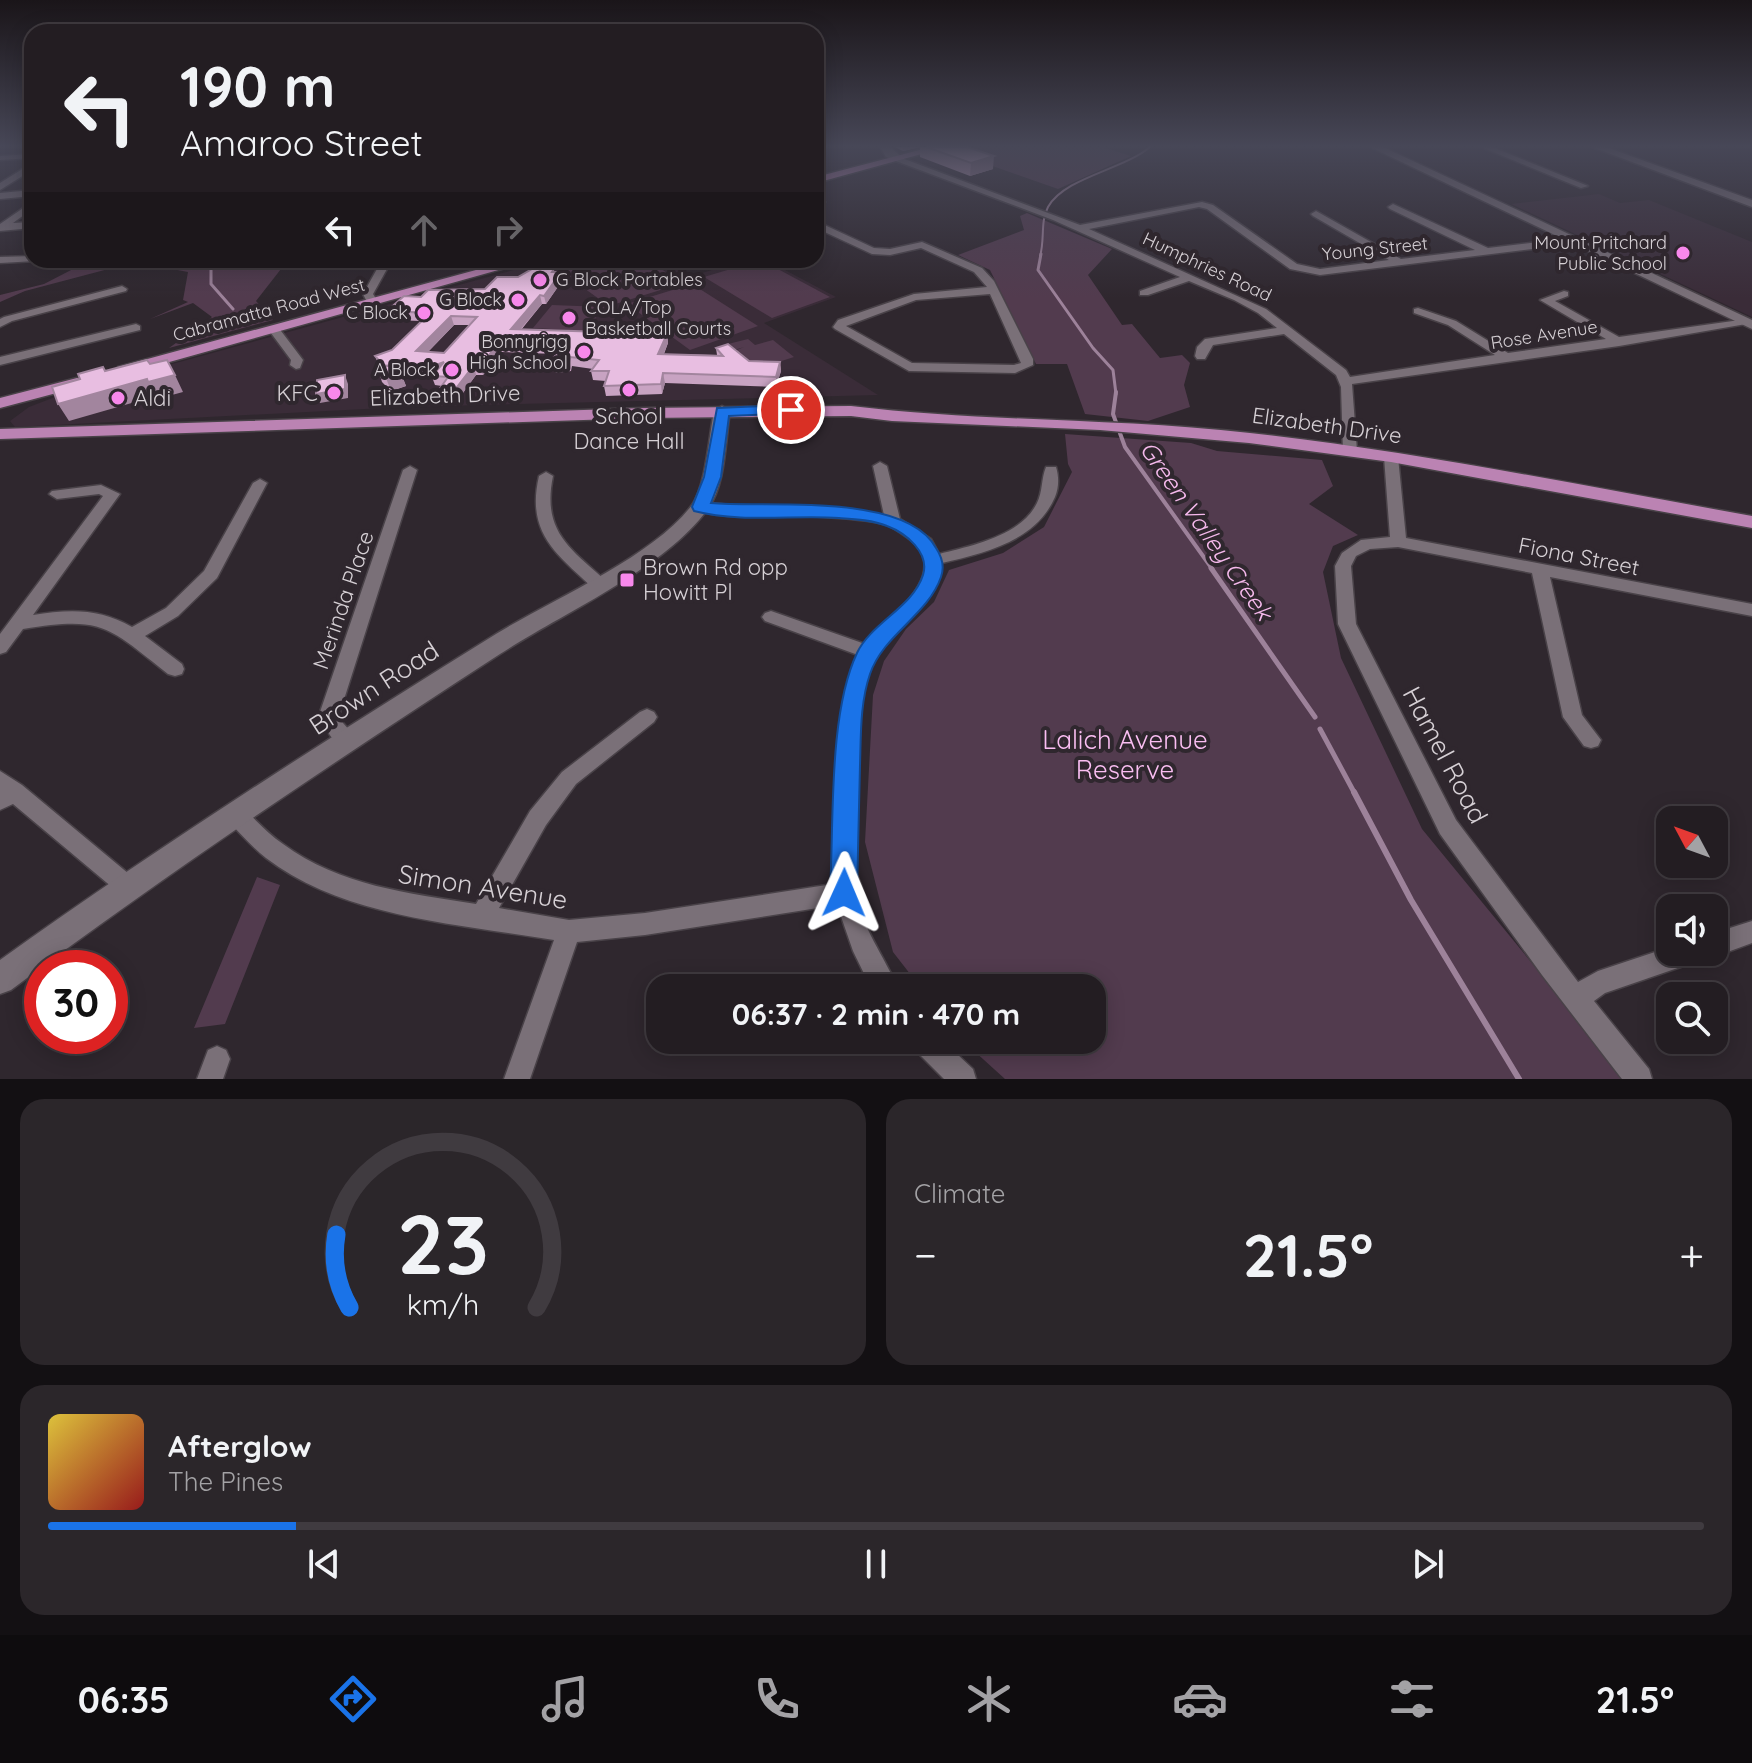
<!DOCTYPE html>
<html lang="en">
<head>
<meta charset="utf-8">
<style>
	body { margin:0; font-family:Quicksand,sans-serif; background:#2b262a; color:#f1f3f6; height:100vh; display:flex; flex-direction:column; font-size:30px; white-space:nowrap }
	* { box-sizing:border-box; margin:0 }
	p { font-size:26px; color:#a3a2a5 }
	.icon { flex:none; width:44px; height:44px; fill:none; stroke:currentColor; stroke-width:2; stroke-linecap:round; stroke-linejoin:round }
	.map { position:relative; height:1079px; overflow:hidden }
	.panel { display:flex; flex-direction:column; gap:20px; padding:20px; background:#131013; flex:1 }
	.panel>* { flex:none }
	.hud { position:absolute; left:24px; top:24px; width:800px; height:244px; border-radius:24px; box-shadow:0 4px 20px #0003,0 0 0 2px #403b40; background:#231d22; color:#f1f3f6; overflow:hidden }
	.needle { width:52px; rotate:311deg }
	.buttons { position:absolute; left:1656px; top:806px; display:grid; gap:16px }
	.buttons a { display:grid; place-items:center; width:72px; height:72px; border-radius:16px; background:#231d22; box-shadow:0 4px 20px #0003,0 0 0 2px #403b40; font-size:40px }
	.speed { position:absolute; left:24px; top:950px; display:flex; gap:16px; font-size:40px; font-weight:700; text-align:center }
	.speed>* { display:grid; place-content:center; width:104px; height:104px; border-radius:50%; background:#231d22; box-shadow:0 4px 20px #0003,0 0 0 2px #403b40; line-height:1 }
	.speed .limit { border:12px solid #d22; background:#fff; color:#111 }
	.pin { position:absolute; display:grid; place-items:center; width:68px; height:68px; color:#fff; margin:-34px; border:4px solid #fff; border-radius:50%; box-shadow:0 2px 8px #0007 }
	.me { position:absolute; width:88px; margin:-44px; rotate:1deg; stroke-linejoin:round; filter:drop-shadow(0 0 6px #0008) }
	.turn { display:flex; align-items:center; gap:28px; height:168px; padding:0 24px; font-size:36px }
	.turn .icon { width:104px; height:104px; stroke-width:2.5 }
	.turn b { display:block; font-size:56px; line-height:68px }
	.lanes { display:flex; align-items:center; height:76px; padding:0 24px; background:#0003; justify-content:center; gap:40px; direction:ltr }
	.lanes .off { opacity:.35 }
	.big { font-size:60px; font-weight:800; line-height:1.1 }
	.panel .widget { flex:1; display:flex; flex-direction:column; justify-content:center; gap:12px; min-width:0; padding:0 28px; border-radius:24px; background:#2b262a }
	.panel .dial { align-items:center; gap:0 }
	.dial svg { height:208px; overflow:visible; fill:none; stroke:#403b40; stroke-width:7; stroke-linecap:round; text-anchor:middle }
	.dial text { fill:#f1f3f6; stroke:none }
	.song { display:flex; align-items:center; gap:24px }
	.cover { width:96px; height:96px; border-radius:12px; background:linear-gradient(135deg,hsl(50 70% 55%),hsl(0 70% 35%)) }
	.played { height:8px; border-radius:4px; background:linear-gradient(90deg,#1a73e8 15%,#403b40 15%) }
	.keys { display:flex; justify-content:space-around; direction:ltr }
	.heat { display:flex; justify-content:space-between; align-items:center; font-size:44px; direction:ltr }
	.panel .tiles { flex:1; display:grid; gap:20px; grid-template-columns:1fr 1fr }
	.widget:last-child { grid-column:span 2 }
	.trip { position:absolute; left:646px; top:974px; width:460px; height:80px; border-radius:24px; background:#231d22; box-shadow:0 4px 20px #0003,0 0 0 2px #403b40; font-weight:800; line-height:80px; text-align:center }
	.menu { display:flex; height:128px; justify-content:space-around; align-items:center; background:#0e0c0e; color:#a3a2a5 }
	.menu .icon { width:56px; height:56px }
	.menu .active { color:#1a73e8 }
	.menu b { font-size:36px; color:#f1f3f6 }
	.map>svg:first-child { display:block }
	.built { fill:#3a2c38 }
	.green { fill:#523b4e }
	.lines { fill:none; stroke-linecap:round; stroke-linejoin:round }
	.stream-far4 { stroke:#9d829a; stroke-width:2 }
	.stream-far3 { stroke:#9d829a; stroke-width:3 }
	.stream-far2 { stroke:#9d829a; stroke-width:4 }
	.stream-far1 { stroke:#9d829a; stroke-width:5 }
	.stream { stroke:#9d829a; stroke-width:6 }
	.street-casing { stroke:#494248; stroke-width:3 }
	.secondary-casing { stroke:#494248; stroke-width:3 }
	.primary-casing { stroke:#494248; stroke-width:3 }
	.street { fill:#7a7078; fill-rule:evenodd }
	.secondary { fill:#7a7078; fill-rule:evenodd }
	.primary { fill:#bb83b3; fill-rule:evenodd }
	.wall { fill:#c8a3c2; fill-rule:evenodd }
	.shaded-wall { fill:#a2859e }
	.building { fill:#e8bee1; stroke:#a2859e; stroke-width:2; fill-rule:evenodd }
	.route { fill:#1a73e8; stroke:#114b97; stroke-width:2 }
	.poi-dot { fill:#f788eb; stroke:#2f272e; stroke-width:3 }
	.labels { text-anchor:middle; stroke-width:8; stroke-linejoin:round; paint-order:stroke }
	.far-poi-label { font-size:18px; fill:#d6d0d5; stroke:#2f272e; text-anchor:end }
	.far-street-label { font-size:18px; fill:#d6d0d5; stroke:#2f272e }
	.poi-label { font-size:22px; fill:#d6d0d5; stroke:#2f272e; text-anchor:start }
	.street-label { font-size:22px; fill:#d6d0d5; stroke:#2f272e }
	.water-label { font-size:24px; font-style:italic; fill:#f5b9ec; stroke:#2f272e }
	.near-street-label { font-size:26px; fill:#d6d0d5; stroke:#2f272e }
	.near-park-label { font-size:26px; fill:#fabef2; stroke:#2f272e }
</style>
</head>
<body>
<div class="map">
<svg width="1752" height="1079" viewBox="0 0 1752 1079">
	<rect width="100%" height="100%" fill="#2f272e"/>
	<path class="built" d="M1599,194l21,9 29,-3 103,42v75l-241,-113z
		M550,260h111l28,17 56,-17h21l70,37 -72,26 114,72 -474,12 -389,20 -5,-6 19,-14 34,-13z"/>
	<path class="green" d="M960,147h143l28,9 -73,33 -111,-39z
		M1027,213l85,36 -24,26 34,50 10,-1 28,34 22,-3 8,8 -6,22 6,22 -42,14 -63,-7 -18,-50h-31l-46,-94 -32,-15 66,-25 -4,-14z
		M100,260l27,1 161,-1 -32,41 17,19 -104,28 43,-31 -19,-14 -43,16 38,-17 -5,-2 5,-28 -53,-10 -110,29 -25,11v-7l44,-11 29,-15z
		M573,260h74l36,23 -74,23 -56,-40z
		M761,260l69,37 -58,21 -68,-41z
		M692,284l66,42 -68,24 -63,-46z
		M552,305l52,2 -18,24 -53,-3z
		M748,339l7,6 18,-5 21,17 -41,13 -21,-18 12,-5 -13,4 -7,-6z
		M1065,434l126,9 26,8 105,9 11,26 -24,18 49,31 -25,11 -10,26 18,86 81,171 205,250h-622l-43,-39h130v-52h-171l-28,-36 -28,-110 8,-147 11,-34 22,-32 28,-27 15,-32 54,-17 41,-26 28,-55 -4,-8z
		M257,877l23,8 -55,139 -31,4z"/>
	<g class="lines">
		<path class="stream-far4" d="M1040,256c5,-16 0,-34 8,-49 17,-30 75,-37 102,-60"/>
		<path class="stream-far3" d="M1041,254l-3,16 55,78 20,22 3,24
			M211,260v24l22,25"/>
		<path class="stream-far2" d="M1116,392l-3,22 12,33 88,123"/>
		<path class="stream-far1" d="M1211,568l104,149
			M1320,729l35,65"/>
		<path class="stream" d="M1354,792l57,108 108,179"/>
		<g class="street-casing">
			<path id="street" d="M1481,147h11l96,39 -7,2z
				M32,154v4l-32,2v-4z
				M899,157l181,68 122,-23 11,3 84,59 23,5 69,-9 -76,-44 -2,-2 5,-3 85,48 74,-9 -85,-41 -2,-2 5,-3 95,44 85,-10 5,3 -5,3 -253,31 -30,-6 -83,-60 -8,-2 -110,22 177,80 80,61 4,7 145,-22 -47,-30 -34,-12v-4l4,-1 38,13 52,32 98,-14 -66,-39 24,-9 4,1v4l-13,5 64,36 128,-18 4,1 1,3 -133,23 -267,38 5,67 -7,4 -7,-4 -2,-64 -5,-12 -52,-41 -71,11 -8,14h-8l-2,-3 2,-9 8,-8 72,-11 -19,-15 -24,-13 -45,-19 -41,14h-8v-4l40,-14 -127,-57 -157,-59z
				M32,163v7l-32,20v-7z
				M32,190v6l-32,3v-6z
				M816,195l9,7 -9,6z
				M32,202v7l-19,14 19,-1v6l-32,3v-7z
				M816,221l58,27 16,1 32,-7 60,26 12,13 39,78v6l-18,8 -106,-2 -74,-42 -2,-2 5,-7 76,-26 73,-7 -13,-15 -53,-24 -31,7 -18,-1 -56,-26zM990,294l31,69 -7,2 -102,-2 -66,-37 70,-26z
				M32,256v4l4,1 -36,2v-6z
				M64,260h22l1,2 -5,3z
				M382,260h10l-19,34 5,8 -10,2 -5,-10z
				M122,286l5,3 -1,2 -114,30 -12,6v-8l4,-2z
				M136,324l4,2v4l-140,35v-8z
				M274,325l4,2 25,33 -3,8 -4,1 -6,-4 1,-5 -23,-31z
				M1391,453l7,4 8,81 346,66v12l-202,-39 32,138 19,25 -3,6 -7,2 -7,-2 -21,-29 -31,-144 -134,-26 -28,2 -14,7 -5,10 5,58 100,196 122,162 20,-11 72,-24v5h34l-3,8 -96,33 -11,8 55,68 3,10h-30l-80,-104 -102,-141 -102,-210 -3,-58 7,-13 19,-13 29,-3 -6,-80z
				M880,462l7,4 13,53 31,20 8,15c32,-8 82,-18 98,-51 6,-12 4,-24 9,-36h10c3,9 3,21 -1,30 -19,44 -70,56 -113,66 -2,41 -48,61 -66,93 -24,41 -18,128 -19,176 0,19 -5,42 -1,61 5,33 29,65 42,95h-27l-18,-37 -16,-46 -192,30 -68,7 -47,137h-26l50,-139c-94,-16 -210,-22 -288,-82 -14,-11 -27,-26 -40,-39l-3,-6 3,-6 8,-3 8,3c13,12 26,27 41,37 57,42 125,49 193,60l54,-93 32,-39 78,-60 7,-3 7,3 3,5 -3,5 -78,62 -30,41 -47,83 70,12 76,-7 188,-29c3,-72 -3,-162 25,-229l-93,-34 -3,-4 3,-4 6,-2 94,33c25,-26 90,-73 43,-106 -7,-4 -14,-11 -21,-13 -19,-6 -59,-8 -80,-9 -24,-2 -98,6 -115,-9l8,-5 51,5 56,-1 77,9 -11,-49z
				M410,466l7,4 -77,242 3,11 15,17 -3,6c-20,6 -31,-18 -35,-34l83,-242z
				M546,472l7,4c-11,54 15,71 52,104l2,4 -2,4h-12c-38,-35 -67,-56 -54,-112z
				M260,479l7,4 -50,95 -39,38 -33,20 37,28 2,5 -2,5 -7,2 -7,-2c-61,-48 -65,-58 -145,-45l-17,23 -6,2v-20l103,-138 -4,-2 -42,5 -8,-5 3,-3 49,-6 19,9 -87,121c36,-6 67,-7 99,12l34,-19 38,-37 49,-88z
				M0,771l22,14 113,94 4,7 -4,7 -8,3 -8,-3 -106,-89 -13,6z
				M1752,921v22l-38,14 -9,-4 9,-1v-19z
				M910,1040h32l31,29 3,10h-32l-30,-30z
				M217,1046l9,4 4,9 -7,20h-26l11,-29z"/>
		</g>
		<g class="secondary-casing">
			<path id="secondary" d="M880,147h10l14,12 -5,3 -13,-5z
				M1370,147h13l369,173v9z
				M1592,147h14l146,53v7z
				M722,406l8,5c-5,31 -4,74 -23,99 -43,59 -144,103 -207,144 -166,108 -330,217 -489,336l-11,4v-34c161,-115 327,-221 496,-326 57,-35 157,-77 196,-129 14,-20 17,-69 22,-94z"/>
		</g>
		<g class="primary-casing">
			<path id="primary" d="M931,147h16l-131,36v-6z
				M513,260h21l-404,113 -6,2 -8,-5 2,-3z
				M77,378l6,2v6l-83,22v-10z
				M851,406c132,16 266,12 399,27 168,19 335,53 502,83v12l-361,-66 -142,-19 -149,-13 -208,-9 -41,-5 -207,2 -644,21v-10l644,-21z"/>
		</g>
		<use href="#street" class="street"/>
		<use href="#secondary" class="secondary"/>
		<use href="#primary" class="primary"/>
	</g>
	<path class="wall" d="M895,147h72l26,22 -23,7 -50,-19v-10l-17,4z
		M558,272h3l1,9 -16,23h-4l-21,26 146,4 1,9 -4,11 53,1 -1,-7 33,13 31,1 1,9 -5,16 -111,-4 -3,11 -56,2 -2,-10 2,-5 -13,-1 -2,-9 2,-2 -21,-3 -1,5 -15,2 -3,-10 3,-9 -54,-2 -19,23h-7l-16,22h-16l-3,-10 1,-1 -7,-1 -3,-8 -30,-1 4,10 -15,5 -9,-9 -4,-13 2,-1 -5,-12 17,-6 30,-29 -32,-1 -3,-9 34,-14 64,-8 33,-12zM454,325h15l-25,28 -16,-1z"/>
	<path class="shaded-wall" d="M903,147h17l-17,4z
		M994,156l-1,13 -23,7 1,-13z
		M561,272l1,9 -16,23 -2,-8z
		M540,295l2,9 -29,34 -2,-9z
		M451,316l3,9 -35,36 -3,-10z
		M667,334l1,9 -8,20 -2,-9z
		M499,343l3,9 -19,23 -3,-9z
		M444,362l3,10 -16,5 -3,-9z
		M780,362l1,9 -5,16v-10z
		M474,365l2,10 -16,22 -3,-10z
		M401,373l5,13 -15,5 -5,-13z
		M663,373l2,10 -3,11 -1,-10z
		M175,375l8,17 -26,7 -1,-3 -87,25 -11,-17 89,-25z
		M345,375l3,9v14l-28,5 -4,-9z"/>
	<path class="building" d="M926,147h41l27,9 -23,7z
		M539,265l17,1 -4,6h9l-17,24 -4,-1 -29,34 156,5 -9,20 65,2 -7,-8 12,-4 21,17 31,1 -4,15 -113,-4 -2,11 -57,2 5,-15h-18l8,-11 -29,-3 -1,5 -16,1 5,-19 -59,-1 -19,23 -6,-1 -17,22h-16l7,-10 -16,-1 12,-14 -16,6 -33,-2 -2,-2 -5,2 -5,-1 -8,-9 17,-6 38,-37 -43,-2 17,-15 17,1 7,-7 57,-1 12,-12h21zM451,316l26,1 -33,36 -28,-2z
		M147,360l3,4 17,-4 8,15 -27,7 -1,-3 -89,25 -6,-17 28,-8 -2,-5 25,-7 2,4z
		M393,364l8,9 -15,5 -8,-9z
		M345,375v14l-29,5 1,-14z"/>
	<linearGradient id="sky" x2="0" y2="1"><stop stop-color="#1a1519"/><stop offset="0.49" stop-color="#474757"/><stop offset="1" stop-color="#474757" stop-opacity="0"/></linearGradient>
	<rect width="1752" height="298" fill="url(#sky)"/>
	<path class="route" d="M791,405l6,2v6l-68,3 -8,61 -10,26c56,5 195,-11 225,45 6,9 9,18 5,29 -13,38 -58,58 -71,97 -10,29 -9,61 -10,91 -1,43 -2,86 -3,128l-4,9 -9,3 -10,-3 -4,-9c4,-68 -2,-179 27,-240 14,-30 56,-46 66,-78 7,-22 -17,-42 -36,-49 -14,-6 -33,-7 -48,-8 -47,-3 -98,5 -145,-7l-2,-4 12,-30 13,-69z"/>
	<g class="poi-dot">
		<circle cx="1683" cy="253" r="8"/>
		<circle cx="540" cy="280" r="8"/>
		<circle cx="518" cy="300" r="8"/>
		<circle cx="424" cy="313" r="8"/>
		<circle cx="569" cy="318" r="8"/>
		<circle cx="584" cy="352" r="8"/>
		<circle cx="452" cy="370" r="8"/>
		<circle cx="629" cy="390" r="8"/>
		<circle cx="334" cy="393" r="8"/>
		<circle cx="118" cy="398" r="8"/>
		<rect x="619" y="572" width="16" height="16" rx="4"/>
	</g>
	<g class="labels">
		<g class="far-poi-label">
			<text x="1667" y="249">Mount Pritchard<tspan x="1667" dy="21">Public School</tspan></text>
			<text x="556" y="286" text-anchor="start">G Block Portables</text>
			<text x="502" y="306">G Block</text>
			<text x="585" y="314" text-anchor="start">COLA/Top<tspan x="585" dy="21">Basketball Courts</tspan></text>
			<text x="408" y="319">C Block</text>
			<text x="568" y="348">Bonnyrigg<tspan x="568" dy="21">High School</tspan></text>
			<text x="436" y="376">A Block</text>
		</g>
		<g class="far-street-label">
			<text transform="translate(1375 249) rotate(-6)" y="6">Young Street</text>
			<text transform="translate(1207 267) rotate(25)" y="6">Humphries Road</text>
			<text transform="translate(269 310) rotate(-15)" y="6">Cabramatta Road West</text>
			<text transform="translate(1544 335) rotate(-9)" y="6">Rose Avenue</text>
		</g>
		<g class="poi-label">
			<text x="318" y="401" text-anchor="end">KFC</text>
			<text x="134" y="406">Aldi</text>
			<text x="629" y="424" text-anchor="middle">School<tspan x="629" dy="25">Dance Hall</tspan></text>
			<text x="643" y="575">Brown Rd opp<tspan x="643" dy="25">Howitt Pl</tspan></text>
		</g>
		<g class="street-label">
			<text transform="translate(445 395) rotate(-2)" y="8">Elizabeth Drive</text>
			<text transform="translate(1327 425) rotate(8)" y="8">Elizabeth Drive</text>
			<text transform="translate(1579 556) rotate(11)" y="8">Fiona Street</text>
			<text transform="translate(343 600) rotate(-71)" y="8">Merinda Place</text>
		</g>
		<g class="water-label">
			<text transform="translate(1206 531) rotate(55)" y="8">Green Valley Creek</text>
		</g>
		<g class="near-street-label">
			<text transform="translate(374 688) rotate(-33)" y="9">Brown Road</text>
			<text transform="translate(1445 755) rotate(62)" y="9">Hamel Road</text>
			<text transform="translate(483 887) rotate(9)" y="9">Simon Avenue</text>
		</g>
		<g class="near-park-label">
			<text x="1125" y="749">Lalich Avenue<tspan x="1125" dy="30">Reserve</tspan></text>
		</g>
	</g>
</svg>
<div class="buttons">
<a><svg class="needle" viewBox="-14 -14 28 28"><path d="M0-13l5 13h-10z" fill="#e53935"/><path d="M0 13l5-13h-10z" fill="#a3a2a5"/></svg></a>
<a><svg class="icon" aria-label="sound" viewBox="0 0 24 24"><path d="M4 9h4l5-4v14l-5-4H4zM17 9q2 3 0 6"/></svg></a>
<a><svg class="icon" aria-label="search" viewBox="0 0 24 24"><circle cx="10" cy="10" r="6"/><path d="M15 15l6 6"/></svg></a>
</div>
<div class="speed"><div class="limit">30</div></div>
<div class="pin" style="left:791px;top:410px;background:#d93025"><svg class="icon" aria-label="arrive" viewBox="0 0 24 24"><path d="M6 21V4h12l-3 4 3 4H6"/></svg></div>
<svg class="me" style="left:844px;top:893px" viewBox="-20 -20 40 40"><path d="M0-17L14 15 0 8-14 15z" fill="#1a73e8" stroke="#fff" stroke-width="4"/></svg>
<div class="trip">06:37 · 2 min · 470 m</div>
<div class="hud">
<div class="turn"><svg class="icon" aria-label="left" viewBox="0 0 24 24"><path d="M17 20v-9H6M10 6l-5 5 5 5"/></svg><div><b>190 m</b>Amaroo Street</div></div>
<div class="lanes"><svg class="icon" aria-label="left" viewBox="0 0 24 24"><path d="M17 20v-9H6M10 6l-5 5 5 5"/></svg><svg class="icon off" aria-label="ahead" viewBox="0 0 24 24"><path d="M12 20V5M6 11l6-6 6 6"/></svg><svg class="icon off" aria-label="right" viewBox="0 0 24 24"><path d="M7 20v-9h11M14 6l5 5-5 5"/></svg></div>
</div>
</div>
<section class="panel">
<div class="tiles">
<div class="widget dial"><svg viewBox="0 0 100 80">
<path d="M14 69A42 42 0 1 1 86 69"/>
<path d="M14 69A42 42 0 0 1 9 41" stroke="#1a73e8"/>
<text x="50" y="56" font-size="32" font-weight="700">23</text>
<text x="50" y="72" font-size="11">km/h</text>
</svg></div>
<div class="widget"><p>Climate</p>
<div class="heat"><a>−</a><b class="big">21.5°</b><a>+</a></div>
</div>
<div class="widget">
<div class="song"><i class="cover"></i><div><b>Afterglow</b><p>The Pines</p></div></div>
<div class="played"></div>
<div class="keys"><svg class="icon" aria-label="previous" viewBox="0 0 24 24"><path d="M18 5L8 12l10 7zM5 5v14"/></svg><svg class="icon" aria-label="pause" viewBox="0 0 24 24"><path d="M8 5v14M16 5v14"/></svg><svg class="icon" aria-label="next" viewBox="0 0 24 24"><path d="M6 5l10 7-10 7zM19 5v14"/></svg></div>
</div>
</div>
</section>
<nav class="menu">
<b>06:35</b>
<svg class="icon active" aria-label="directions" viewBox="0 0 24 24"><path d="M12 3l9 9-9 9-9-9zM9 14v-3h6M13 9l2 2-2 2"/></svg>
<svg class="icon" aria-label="music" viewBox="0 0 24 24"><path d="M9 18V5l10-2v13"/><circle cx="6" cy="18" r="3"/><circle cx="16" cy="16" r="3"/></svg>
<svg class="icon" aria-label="phone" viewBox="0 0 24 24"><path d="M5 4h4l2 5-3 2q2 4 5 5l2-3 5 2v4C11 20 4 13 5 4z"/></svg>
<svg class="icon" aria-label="climate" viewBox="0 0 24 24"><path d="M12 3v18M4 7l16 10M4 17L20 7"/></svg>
<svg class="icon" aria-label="car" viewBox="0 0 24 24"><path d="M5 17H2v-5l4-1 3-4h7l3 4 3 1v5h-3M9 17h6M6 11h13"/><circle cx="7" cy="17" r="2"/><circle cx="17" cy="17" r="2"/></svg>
<svg class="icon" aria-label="filters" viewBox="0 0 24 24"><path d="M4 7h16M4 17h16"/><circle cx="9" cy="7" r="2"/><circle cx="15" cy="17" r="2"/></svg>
<b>21.5°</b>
</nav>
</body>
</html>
